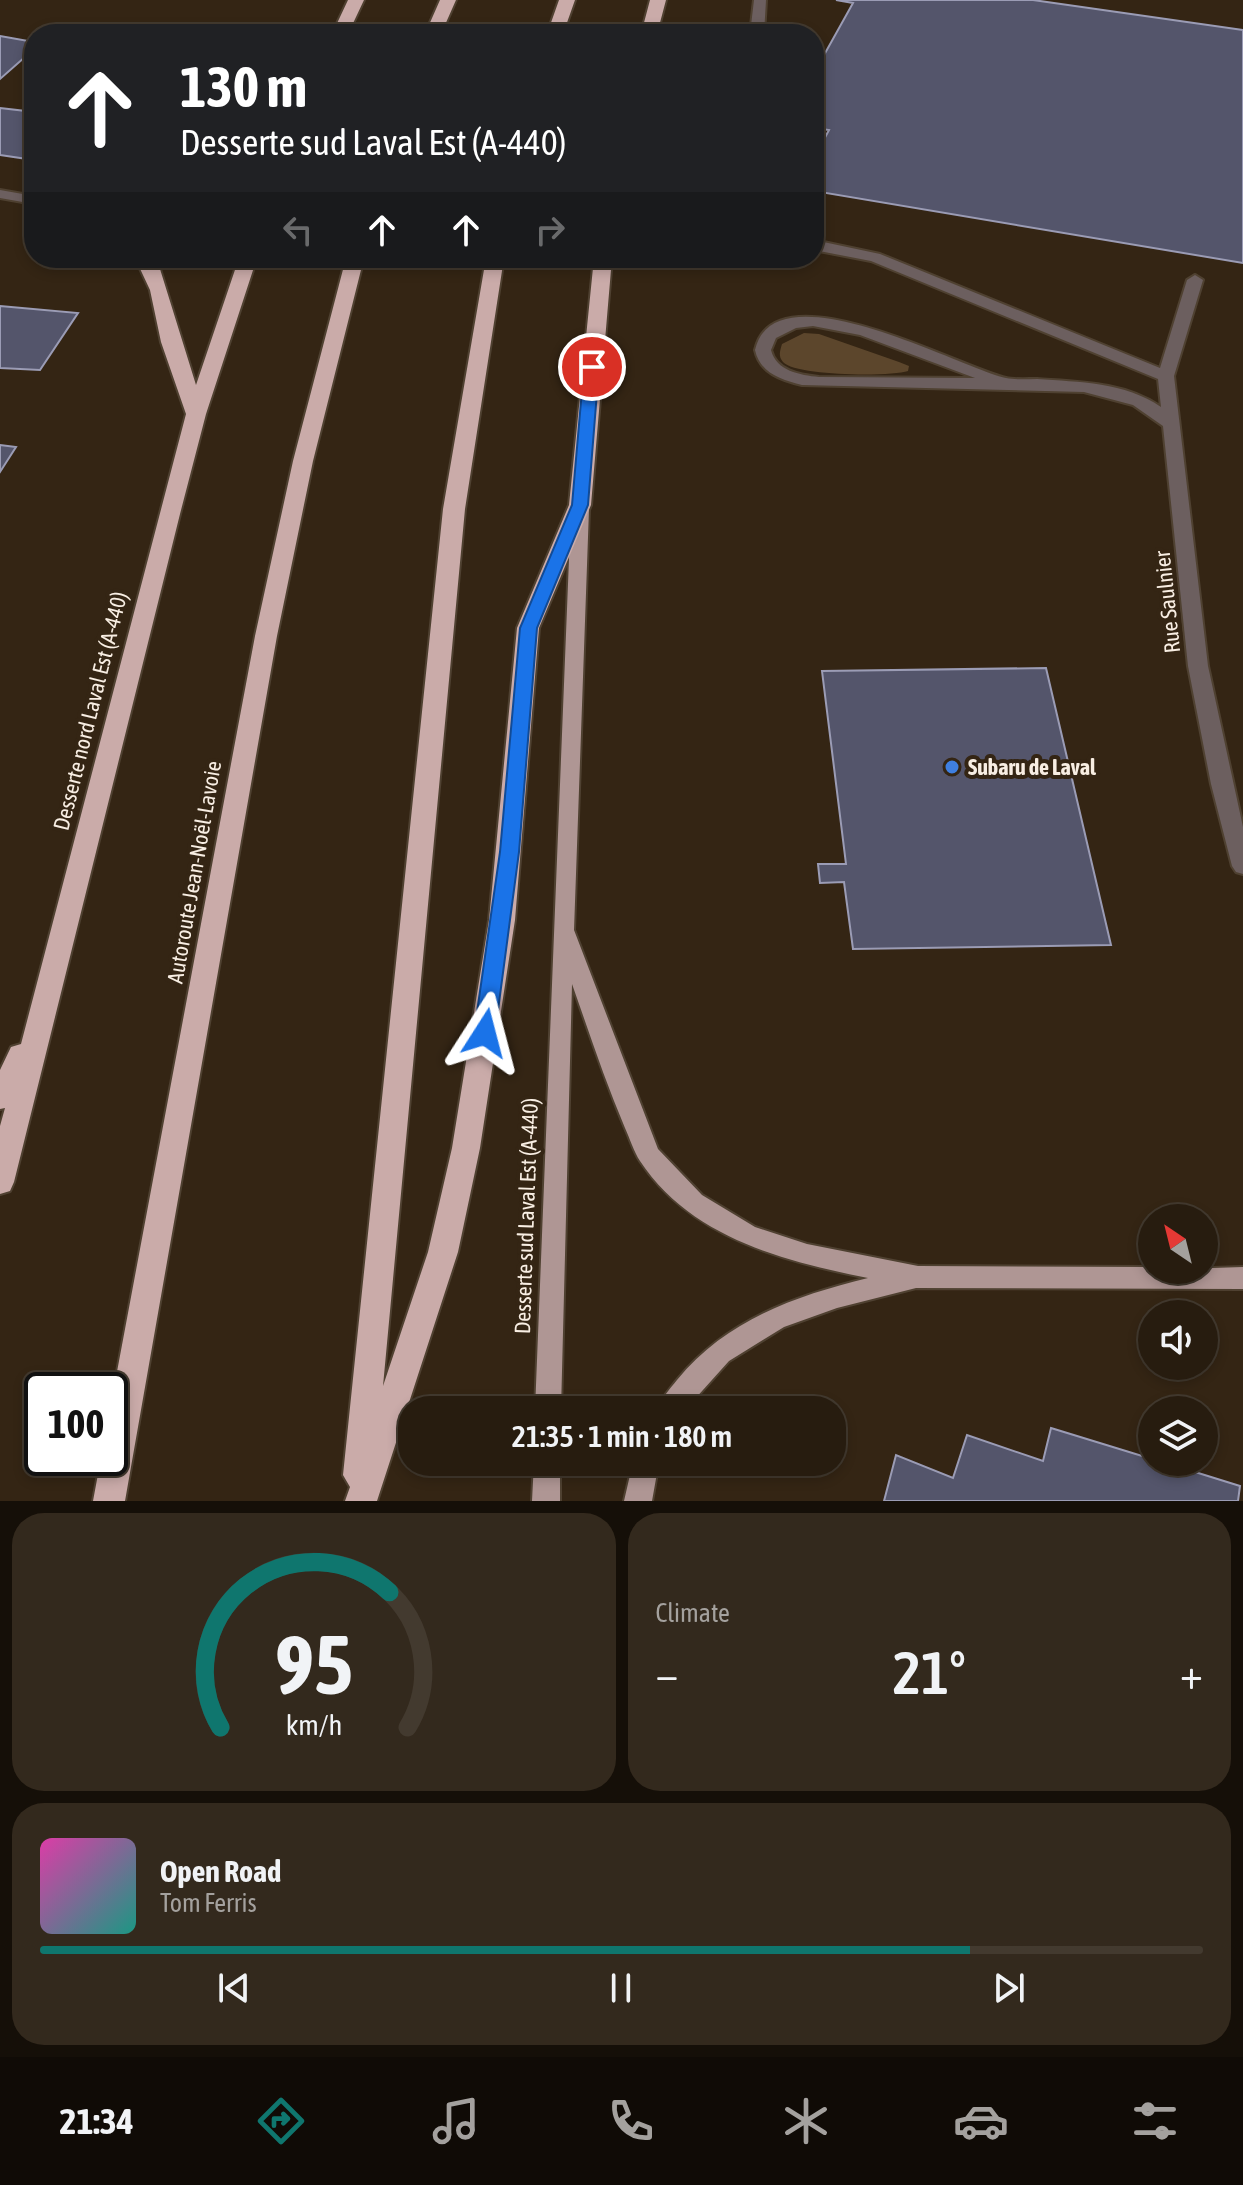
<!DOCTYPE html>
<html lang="en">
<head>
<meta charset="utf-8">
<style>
	body { margin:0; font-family:"Asap Condensed",sans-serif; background:#33291d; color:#f1f3f6; height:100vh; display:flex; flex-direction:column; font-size:30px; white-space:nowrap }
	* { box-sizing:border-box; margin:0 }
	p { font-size:26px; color:#a4a19e }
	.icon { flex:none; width:44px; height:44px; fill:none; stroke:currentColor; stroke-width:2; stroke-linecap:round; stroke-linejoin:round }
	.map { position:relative; height:1501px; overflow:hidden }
	.side { display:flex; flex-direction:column; gap:12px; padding:12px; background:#150f08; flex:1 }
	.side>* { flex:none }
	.guide { position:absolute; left:24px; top:24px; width:800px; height:244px; border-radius:32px; box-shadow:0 4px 12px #0003,0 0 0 2px #433a2f; background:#202124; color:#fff; overflow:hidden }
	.needle { width:52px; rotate:325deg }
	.fabs { position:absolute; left:1138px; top:1204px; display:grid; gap:16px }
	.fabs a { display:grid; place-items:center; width:80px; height:80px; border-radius:50%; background:#271c0f; box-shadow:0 4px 12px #0003,0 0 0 2px #433a2f; font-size:40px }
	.speed { position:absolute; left:24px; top:1372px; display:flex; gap:16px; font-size:40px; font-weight:700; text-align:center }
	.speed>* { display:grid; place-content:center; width:104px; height:104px; border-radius:50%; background:#271c0f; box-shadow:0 4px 12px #0003,0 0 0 2px #433a2f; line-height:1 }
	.speed .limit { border:4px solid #111; border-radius:12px; background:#fff; color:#111 }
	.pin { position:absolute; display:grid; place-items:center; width:68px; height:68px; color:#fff; margin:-34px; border:4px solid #fff; border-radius:50%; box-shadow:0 2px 8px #0007 }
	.me { position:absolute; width:88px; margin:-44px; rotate:9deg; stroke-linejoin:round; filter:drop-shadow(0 0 6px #0008) }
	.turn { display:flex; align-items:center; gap:28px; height:168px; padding:0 24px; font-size:36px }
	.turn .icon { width:104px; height:104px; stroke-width:2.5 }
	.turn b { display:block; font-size:56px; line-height:68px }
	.lanes { display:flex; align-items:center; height:76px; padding:0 24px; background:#0003; justify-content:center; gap:40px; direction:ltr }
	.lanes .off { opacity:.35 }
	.big { font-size:60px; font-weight:600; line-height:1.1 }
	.side .tile { flex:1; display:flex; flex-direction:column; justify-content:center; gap:12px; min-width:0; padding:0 28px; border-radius:32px; background:#33291d }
	.side .dial { align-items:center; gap:0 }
	.dial svg { height:208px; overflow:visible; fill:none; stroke:#433a2f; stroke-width:7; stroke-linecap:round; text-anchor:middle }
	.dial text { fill:#f1f3f6; stroke:none }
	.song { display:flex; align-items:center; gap:24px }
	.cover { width:96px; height:96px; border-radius:12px; background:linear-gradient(135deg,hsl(320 70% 55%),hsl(170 70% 35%)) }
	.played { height:8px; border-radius:4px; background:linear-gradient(90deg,#0f766e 80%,#433a2f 80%) }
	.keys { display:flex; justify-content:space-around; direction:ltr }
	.heat { display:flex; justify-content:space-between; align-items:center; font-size:44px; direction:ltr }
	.side .tiles { flex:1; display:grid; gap:12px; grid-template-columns:1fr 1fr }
	.tile:last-child { grid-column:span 2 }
	.trip { position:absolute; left:398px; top:1396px; width:448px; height:80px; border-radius:32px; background:#271c0f; box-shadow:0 4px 12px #0003,0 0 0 2px #433a2f; font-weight:600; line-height:80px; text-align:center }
	.tabs { display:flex; height:128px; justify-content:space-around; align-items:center; background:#100b06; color:#a4a19e }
	.tabs .icon { width:56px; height:56px }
	.tabs .on { color:#0f766e }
	.tabs b { font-size:36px; color:#f1f3f6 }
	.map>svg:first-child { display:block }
	.green { fill:#5c462c }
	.building { fill:#54556b; stroke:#9b9cb5; stroke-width:2 }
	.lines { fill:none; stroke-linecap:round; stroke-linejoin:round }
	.minor-casing { stroke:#4f4131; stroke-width:4 }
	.major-casing { stroke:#4f4131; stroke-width:4 }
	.highway-casing { stroke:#4f4131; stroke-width:4 }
	.minor { fill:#6c5f5f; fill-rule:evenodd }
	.major { fill:#af9694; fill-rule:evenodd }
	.highway { fill:#caaba9; fill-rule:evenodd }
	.route { fill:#1a73e8; stroke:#114b97; stroke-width:2 }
	.shop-dot { fill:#3f7fe0; stroke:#342514; stroke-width:3 }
	.labels { text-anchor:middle; stroke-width:8; stroke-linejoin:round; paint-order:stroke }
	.street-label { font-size:22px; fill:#f8eee3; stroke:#342514 }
	.poi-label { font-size:22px; font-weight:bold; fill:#f8eee3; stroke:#342514; text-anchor:start }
</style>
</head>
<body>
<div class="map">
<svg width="1243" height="1501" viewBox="0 0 1243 1501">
	<rect width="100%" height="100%" fill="#342514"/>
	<path class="green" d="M804,333l15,1 80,28 10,4 -1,5c-18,6 -113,5 -125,-9 -5,-6 -3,-11 -1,-18z"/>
	<path class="building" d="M836,0h197l210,30v233l-429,-72v-33l15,-28 -15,-2v-55l39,-70z
		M0,36l34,6v7l-34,30z
		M0,108l34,4v48l-34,-5z
		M0,306l78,7 -38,57 -40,-2z
		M0,445l16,2 -16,25z
		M1046,668l65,277 -258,4 -9,-67 -24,1 -2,-19h28l-24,-193z
		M1051,1428l101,31v3h11l77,24 -2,15h-354l12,-46 57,23 14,-43 76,26z"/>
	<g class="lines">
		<g class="minor-casing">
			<path id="minor" d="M754,0h12l-2,34h-14z
				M0,190l34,6v8l-34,-6z
				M814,240l66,14 280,114 27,-88 8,-5 8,5 -29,96 34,290 35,161v47l-7,-2 -4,-6 -21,-82 -23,-118 -25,-240 -30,-21 -49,-13 -282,-7c-21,-5 -42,-12 -47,-35 19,-85 206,18 251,28 9,2 21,1 31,1 42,3 88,3 124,28l-3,-28 -287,-118 -57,-11zM813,326l47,9 115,43 -156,-1c-19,-2 -43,-6 -48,-27l5,-12 20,-10z"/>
		</g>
		<g class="major-casing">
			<path id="major" d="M580,503l9,6 -15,421 84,219 44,46 53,32 52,17 111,22 234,1v3l91,-3v22l-327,-1 -79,20 -53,19 -55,34 -44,49h-29c5,-11 13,-20 21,-30 49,-60 118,-84 191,-102 -84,-17 -177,-40 -228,-117 -6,-9 -10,-22 -15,-33 -20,-47 -36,-96 -53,-144l-11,426h-26l36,-901z
				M534,1462h26v39h-28z
				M633,1462h26l-7,39h-28z"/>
		</g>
		<g class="highway-casing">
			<path id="highway" d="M348,0h16l-16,34h-16z
				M440,0h16l-15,34h-16z
				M559,0h16l-12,34h-16z
				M650,0h16l-9,34h-16z
				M135,258h18l7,11 36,116 43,-127h18l-51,156 -26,100 -166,668 -4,9 -10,3v-68l5,-18 -5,1v-39l11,-23 10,-3 165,-630 -25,-72 -11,-52z
				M346,258h18l-51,203 -36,175 -152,865h-32l8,-43h9v-49l145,-773 38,-175z
				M486,258h18l-39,251 -82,877 45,-134 24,-104 37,-228 28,-292 52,-123 25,-247h18l-21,247 -52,123 -24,292 -35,228 -22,104 -81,249h-32l5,-14 -7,-12 100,-966z"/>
		</g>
		<use href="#minor" class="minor"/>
		<use href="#major" class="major"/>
		<use href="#highway" class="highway"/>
	</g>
	<path class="route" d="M592,362l7,5 -11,138 -51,123 -18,224 -24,181 -3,6 -7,3 -7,-3 -4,-6 26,-181 20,-224 52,-123 12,-138z"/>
	<circle class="shop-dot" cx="952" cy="767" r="8"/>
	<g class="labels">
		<g class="street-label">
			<text transform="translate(1167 602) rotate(-96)" y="8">Rue Saulnier</text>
			<text transform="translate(90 711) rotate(-76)" y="8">Desserte nord Laval Est (A-440)</text>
			<text transform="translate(194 872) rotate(-80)" y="8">Autoroute Jean-Noël-Lavoie</text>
			<text transform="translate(526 1216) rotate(-88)" y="8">Desserte sud Laval Est (A-440)</text>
		</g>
		<g class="poi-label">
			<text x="968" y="775">Subaru de Laval</text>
		</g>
	</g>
</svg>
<div class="fabs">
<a><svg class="needle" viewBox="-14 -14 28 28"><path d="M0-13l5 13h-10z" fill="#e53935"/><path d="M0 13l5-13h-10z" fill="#a4a19e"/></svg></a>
<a><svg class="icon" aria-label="sound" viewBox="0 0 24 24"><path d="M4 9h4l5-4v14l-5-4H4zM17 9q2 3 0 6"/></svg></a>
<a><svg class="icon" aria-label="layers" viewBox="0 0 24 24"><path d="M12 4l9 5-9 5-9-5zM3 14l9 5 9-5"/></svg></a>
</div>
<div class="speed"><div class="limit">100</div></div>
<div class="pin" style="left:592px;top:367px;background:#d93025"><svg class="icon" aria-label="arrive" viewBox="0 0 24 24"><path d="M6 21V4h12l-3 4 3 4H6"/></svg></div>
<svg class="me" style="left:485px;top:1033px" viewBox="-20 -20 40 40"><path d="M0-17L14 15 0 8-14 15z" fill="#1a73e8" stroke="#fff" stroke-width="4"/></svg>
<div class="trip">21:35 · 1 min · 180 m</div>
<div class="guide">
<div class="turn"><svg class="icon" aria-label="ahead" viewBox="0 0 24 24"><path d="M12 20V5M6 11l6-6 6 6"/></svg><div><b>130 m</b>Desserte sud Laval Est (A-440)</div></div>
<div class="lanes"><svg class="icon off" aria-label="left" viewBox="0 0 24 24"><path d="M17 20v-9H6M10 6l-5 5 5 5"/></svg><svg class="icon" aria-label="ahead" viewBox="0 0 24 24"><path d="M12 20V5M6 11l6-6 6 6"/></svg><svg class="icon" aria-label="ahead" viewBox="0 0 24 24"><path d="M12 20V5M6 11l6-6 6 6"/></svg><svg class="icon off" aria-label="right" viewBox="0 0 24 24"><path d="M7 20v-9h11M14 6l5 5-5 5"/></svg></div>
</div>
</div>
<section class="side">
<div class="tiles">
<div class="tile dial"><svg viewBox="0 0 100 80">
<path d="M14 69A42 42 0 1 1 86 69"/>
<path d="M14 69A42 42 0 0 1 79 17" stroke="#0f766e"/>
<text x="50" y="56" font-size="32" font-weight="700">95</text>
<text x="50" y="72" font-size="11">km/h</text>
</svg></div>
<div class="tile"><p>Climate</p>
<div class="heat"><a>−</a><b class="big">21°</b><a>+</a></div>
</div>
<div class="tile">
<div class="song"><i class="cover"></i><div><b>Open Road</b><p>Tom Ferris</p></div></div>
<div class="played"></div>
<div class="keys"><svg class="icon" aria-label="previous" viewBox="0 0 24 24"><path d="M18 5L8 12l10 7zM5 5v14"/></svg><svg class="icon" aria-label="pause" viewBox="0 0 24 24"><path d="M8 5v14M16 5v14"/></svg><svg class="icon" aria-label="next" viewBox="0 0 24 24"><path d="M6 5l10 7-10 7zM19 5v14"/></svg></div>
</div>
</div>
</section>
<nav class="tabs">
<b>21:34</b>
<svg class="icon on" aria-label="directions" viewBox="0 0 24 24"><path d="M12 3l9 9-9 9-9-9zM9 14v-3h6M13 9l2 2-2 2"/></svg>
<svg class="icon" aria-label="music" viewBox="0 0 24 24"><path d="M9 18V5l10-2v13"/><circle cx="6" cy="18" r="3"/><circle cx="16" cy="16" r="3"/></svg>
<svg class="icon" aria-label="phone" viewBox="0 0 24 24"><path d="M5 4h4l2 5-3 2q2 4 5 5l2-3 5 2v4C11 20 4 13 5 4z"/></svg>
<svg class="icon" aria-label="climate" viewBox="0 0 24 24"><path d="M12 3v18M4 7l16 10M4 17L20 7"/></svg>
<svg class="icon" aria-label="car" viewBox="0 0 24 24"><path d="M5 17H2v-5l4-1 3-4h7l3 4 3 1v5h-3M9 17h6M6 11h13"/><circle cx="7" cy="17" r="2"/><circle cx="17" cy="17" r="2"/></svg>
<svg class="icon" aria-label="filters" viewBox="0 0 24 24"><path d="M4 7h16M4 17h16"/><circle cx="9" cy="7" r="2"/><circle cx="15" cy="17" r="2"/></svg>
</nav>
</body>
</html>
